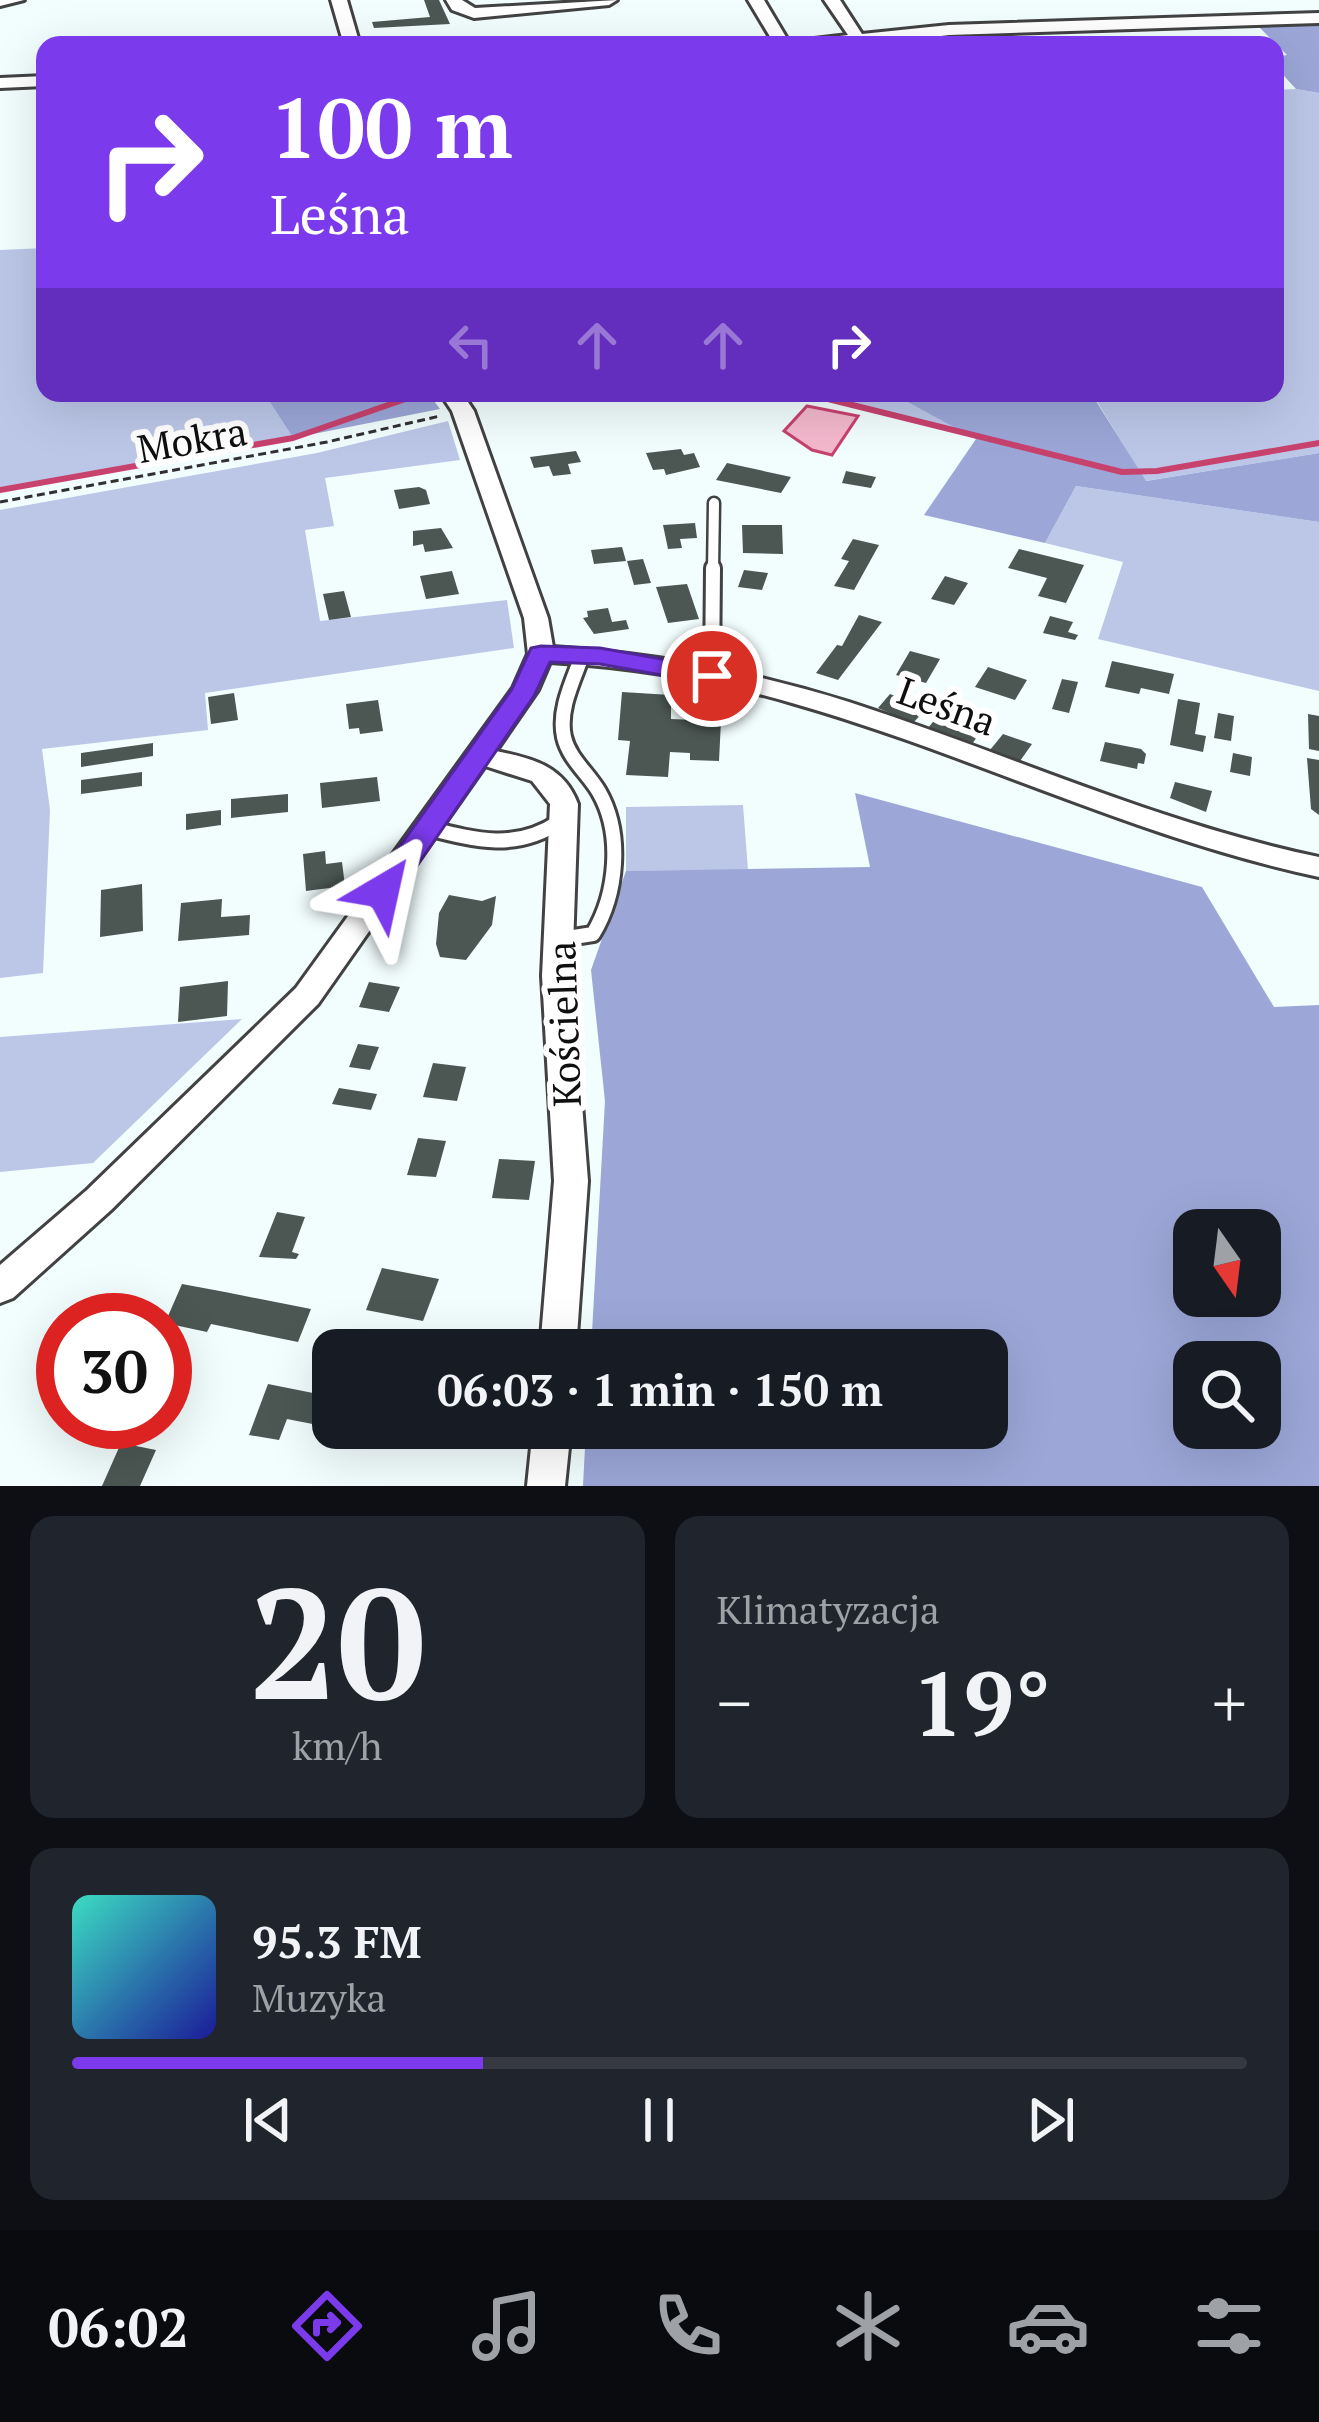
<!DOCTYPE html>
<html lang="pl">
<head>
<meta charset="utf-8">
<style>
	body { margin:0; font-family:"PT Serif",serif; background:#20242c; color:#f1f3f6; height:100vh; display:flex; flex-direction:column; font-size:45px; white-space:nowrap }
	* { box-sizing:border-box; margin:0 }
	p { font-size:39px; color:#9ea1a6 }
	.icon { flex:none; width:66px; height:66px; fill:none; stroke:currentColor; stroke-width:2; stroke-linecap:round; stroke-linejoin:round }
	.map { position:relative; height:1486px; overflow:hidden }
	.details { display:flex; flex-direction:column; gap:30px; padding:30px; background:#0d0f14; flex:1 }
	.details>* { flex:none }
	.guide { position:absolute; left:36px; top:36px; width:1248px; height:366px; border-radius:24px; box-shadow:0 12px 48px #0002; background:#7c3aed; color:#fff; overflow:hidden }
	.needle { width:78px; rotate:166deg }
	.controls { position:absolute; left:1173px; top:1209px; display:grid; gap:24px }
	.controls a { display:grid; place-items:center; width:108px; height:108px; border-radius:24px; background:#171b24; box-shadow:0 12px 48px #0002; font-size:60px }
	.speed { position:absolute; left:36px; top:1293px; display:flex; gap:24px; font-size:60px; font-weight:700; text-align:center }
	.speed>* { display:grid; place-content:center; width:156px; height:156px; border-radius:50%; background:#171b24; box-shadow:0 12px 48px #0002; line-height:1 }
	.speed .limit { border:18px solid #d22; background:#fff; color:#111 }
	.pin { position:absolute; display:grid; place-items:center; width:102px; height:102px; color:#fff; margin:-51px; border:6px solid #fff; border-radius:50%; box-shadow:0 3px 12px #0007 }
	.me { position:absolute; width:132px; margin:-66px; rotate:36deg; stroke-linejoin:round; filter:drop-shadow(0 0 9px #0008) }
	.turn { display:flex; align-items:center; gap:42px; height:252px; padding:0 36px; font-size:54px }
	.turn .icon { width:156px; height:156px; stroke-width:2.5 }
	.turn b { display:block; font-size:84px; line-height:102px }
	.lanes { display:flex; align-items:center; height:114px; padding:0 36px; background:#0003; justify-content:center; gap:60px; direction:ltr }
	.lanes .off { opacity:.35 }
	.big { font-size:90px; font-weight:800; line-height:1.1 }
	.details .card { flex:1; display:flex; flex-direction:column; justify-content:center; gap:18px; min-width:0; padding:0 42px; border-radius:24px; background:#20242c }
	.details .dial { align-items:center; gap:0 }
	.dial b { font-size:156px; line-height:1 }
	.song { display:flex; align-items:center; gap:36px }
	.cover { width:144px; height:144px; border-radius:18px; background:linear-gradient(135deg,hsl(170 70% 55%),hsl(240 70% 35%)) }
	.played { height:12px; border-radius:6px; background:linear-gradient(90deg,#7c3aed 35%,#363941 35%) }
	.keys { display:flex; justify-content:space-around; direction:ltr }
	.heat { display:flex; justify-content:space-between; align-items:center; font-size:66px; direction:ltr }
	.details .tiles { flex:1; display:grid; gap:30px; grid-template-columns:1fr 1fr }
	.card:last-child { grid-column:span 2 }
	.trip { position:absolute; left:312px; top:1329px; width:696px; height:120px; border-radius:24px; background:#171b24; box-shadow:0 12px 48px #0002; font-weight:800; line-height:120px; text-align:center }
	.dock { display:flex; height:192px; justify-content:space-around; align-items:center; background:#090b0e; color:#9ea1a6 }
	.dock .icon { width:84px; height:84px }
	.dock .current { color:#7c3aed }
	.dock b { font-size:54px; color:#f1f3f6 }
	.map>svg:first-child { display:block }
	.green { fill:#bcc7e8 }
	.forest { fill:#9ca7d8; fill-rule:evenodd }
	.water { fill:#f4b8cd; stroke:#c8426e; stroke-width:3 }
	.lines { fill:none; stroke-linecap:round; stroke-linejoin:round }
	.stream { stroke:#c8426e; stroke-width:6 }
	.building { fill:#4c5753 }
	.lane-far1-casing { stroke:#424242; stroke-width:15 }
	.lane-casing { stroke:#424242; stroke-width:20 }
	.street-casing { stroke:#424242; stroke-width:6 }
	.path { stroke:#313131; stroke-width:3; stroke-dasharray:8 4.5; stroke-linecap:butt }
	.lane-far1 { stroke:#fff; stroke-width:10 }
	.lane { stroke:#fff; stroke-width:14 }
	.street { fill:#fff; fill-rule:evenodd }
	.route { fill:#7c3aed; stroke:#51269a; stroke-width:3 }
	.labels { text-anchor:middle; stroke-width:12; stroke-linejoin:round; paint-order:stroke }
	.street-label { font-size:39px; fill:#0f0f0f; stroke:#fff }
</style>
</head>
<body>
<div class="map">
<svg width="1319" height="1486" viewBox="0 0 1319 1486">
	<rect width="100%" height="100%" fill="#f2fdfe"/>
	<path class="green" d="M1296,89l23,4v360l-174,28 -53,-88h183v-303z
		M45,248v145h219l29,45 -293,52v-240z
		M792,393h99l85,45z
		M448,421l12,39 -135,18 9,48 -29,4 15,91 187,-21 7,48 -309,45 3,37 -166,19 8,61 -7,163 -43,5v-468l317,-57z
		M1076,486l243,36v169l-221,-52 25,-77 -78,-19z
		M743,805l5,65 -122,1v-64z
		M242,1019l-149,144 -93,9v-135z"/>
	<path class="forest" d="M1319,21v72l-23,-4 -21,-23v-9l12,-2 -32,-32z
		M264,393h164l12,16 -147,29z
		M891,393h200l55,88 173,-28v69l-243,-36 -31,57 -121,-28 52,-76z
		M855,793l347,94 72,120 45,-2v481h-736l3,-58h401v-78h-396l14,-249 -14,-131 35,-99 244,-4zM1260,1230v66h-66v-66zM1260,1362v66h-66v-66z"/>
	<path class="water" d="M807,406l51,10 -26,39 -20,-5 -28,-19z"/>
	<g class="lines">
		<path class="stream" d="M804,393l318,79 35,-1 162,-28
			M0,490l293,-52 121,-42"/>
	</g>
	<path class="building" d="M424,0h15l11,24 -76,4 -2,-6 58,-5z
		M681,449l3,6 10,-2 6,14 -34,8 -2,-6 -11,1 -7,-17z
		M576,451l5,11 -13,2 3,10 -18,2 -4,-10 -15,2 -4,-11z
		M727,463l64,14 -10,16 -65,-13z
		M846,471l30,6 -5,11 -29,-5z
		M419,487l7,3 4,14 -31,5 -5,-19z
		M695,523l2,15 -17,1 2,9 -14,1 -5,-24z
		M742,525h40l1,29 -40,-1z
		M441,528l12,20 -28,4 -2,-8 -10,2v-15z
		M853,539l26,6 -25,45 -20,-4 15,-25 -8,-2z
		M622,547l4,14 -32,3 -3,-14z
		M1019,549l65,16 -18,38 -28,-7 9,-18 -39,-10z
		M643,559l8,24 -17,2 -7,-24z
		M744,570l24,3 -6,17 -24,-3z
		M452,571l7,23 -33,5 -6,-23z
		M945,576l23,7 -14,22 -23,-6z
		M687,584l12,35 -31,4 -12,-36z
		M344,591l7,26 -22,3 -6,-26z
		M608,608l4,14 14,-2 3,9 -35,5 -11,-16 5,-1 -1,-6z
		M859,615l23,7 -44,58 -22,-7 21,-28 5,1z
		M1050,616l23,6 -5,10 10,3 -3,5 -32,-7z
		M910,651l30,8 -14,24 -30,-8z
		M1112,661l62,13 -5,20 -28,-6 -2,6 -34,-7z
		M988,667l39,13 -12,20 -40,-13z
		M1062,679l16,3 -9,31 -17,-4z
		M622,692l49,3v24l50,2 -2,40 -29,-1v-7l-20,-1 -2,25 -42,-2 4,-34 -12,-1z
		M234,693l4,27 -27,4 -3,-27z
		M890,694l36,15 -13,14 -35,-15z
		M1178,699l22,4 -5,31 11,2 -3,16 -33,-7z
		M378,700l5,31 -23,3 -1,-6 -10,1 -3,-25z
		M941,712l43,15 -12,17 -44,-16z
		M1218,713l16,3 -3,25 -17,-3z
		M1308,714l11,2v35l-10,-2z
		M1003,734l29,10 -12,17 -30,-11z
		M1105,742l36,7 5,5 -2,10 -6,-1 -1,6 -37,-8z
		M153,743v13l-72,11v-14z
		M1233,753l19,4 -2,19 -20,-4z
		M1307,758l12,2v55l-8,-6z
		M142,772v14l-61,8v-14z
		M377,777l3,24 -58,7 -2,-25z
		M1175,782l37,9 -6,21 -36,-14z
		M288,794v18l-57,6v-19z
		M221,810v15l-35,5v-16z
		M325,851l1,13 16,-2 3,24 -39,5 -3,-37z
		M142,884l1,47 -43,6 1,-47z
		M449,895l33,6 14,-5 -4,29 -26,35 -26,-3 -4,-13 3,-31z
		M222,899l-1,18 29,-2 -1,20 -71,6 3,-38z
		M228,981l-1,35 -49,6 2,-35z
		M369,982l31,5 -11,25 -30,-5z
		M358,1044l21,3 -9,23 -21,-3z
		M433,1063l33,4 -9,34 -34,-4z
		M339,1088l38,6 -6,16 -39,-6z
		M418,1138l28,3 -10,36 -29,-2z
		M499,1159l36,2 -6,39 -37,-2z
		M277,1212l28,5 -13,35 7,2 -3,5 -37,-2z
		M382,1268l57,11 -16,42 -57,-11z
		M182,1284l43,8 86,17 -13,33 -87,-18 -4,8 -42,-9z
		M268,1384l65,13v31l-46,-9 -8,21 -30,-5z
		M121,1443l35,7 -16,36h-38z"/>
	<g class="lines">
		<g class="lane-far1-casing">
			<path id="lane-far1" d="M713,571l1,-68"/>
		</g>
		<g class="lane-casing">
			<path id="lane" d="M712,676l1,-108
				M428,828c47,12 88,23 131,-6
				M561,939l32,-5c24,-40 30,-100 6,-142 -11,-19 -30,-33 -35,-55 -6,-27 9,-56 18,-81"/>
		</g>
		<g class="street-casing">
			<path id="street" d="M0,0h24l-24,6z
				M331,0h16l13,45h-16z
				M446,0h16l13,8 142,-8 -8,5 -135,13 -22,-8z
				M748,0h16l25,42 59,-7 -24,-35h16l22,34 87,-9 370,-12v10l-370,12 -79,10h-95z
				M45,76v10l-45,2v-10z
				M440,393h22l12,18 74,207 5,29c100,6 200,25 296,55 158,51 307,121 470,155v20c-183,-39 -348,-123 -527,-174 -79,-23 -160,-36 -242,-41l-12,28 -42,61c36,7 68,15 82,53l-6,172 16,205 -12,169h-36l14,-169 -12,-205 8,-172 -18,-23 -47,-15 -167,238 -207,206 -98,88 -13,5v-38l87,-75 209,-202 217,-300 15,-34 -4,-36 -72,-207z
				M533,1428h38l-6,58h-38z"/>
		</g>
		<path class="path" d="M0,502l327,-60 113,-26"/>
		<use href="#lane-far1" class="lane-far1"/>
		<use href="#lane" class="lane"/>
		<use href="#street" class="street"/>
	</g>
	<path class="route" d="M541,646l59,2 112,20 14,8 -14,8 -112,-20 -50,-2 -16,34 -140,203h-21l-4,-8 4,-7 139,-195 19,-41z"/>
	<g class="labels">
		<g class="street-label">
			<text transform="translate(192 440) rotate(-10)" y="14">Mokra</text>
			<text transform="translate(947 706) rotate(20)" y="14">Leśna</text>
			<text transform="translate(564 1024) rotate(-92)" y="14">Kościelna</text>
		</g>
	</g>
</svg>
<div class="controls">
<a><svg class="needle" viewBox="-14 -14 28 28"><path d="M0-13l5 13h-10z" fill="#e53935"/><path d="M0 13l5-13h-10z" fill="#9ea1a6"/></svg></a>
<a><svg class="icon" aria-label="search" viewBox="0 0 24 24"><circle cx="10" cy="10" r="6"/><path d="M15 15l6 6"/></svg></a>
</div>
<div class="speed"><div class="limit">30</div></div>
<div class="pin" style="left:712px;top:676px;background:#d93025"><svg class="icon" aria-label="arrive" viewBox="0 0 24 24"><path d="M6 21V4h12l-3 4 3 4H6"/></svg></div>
<svg class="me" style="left:383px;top:891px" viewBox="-20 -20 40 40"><path d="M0-17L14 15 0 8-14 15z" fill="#7c3aed" stroke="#fff" stroke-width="4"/></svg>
<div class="trip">06:03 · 1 min · 150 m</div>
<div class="guide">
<div class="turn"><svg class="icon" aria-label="right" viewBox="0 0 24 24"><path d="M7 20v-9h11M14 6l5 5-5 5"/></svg><div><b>100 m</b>Leśna</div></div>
<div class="lanes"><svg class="icon off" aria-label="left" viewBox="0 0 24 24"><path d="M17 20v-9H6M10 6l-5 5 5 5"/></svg><svg class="icon off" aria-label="ahead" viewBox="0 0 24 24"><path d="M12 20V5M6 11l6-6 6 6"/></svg><svg class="icon off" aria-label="ahead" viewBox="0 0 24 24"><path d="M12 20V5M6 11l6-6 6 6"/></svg><svg class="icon" aria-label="right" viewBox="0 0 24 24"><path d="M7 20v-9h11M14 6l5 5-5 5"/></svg></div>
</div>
</div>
<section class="details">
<div class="tiles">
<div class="card dial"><b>20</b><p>km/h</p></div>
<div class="card"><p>Klimatyzacja</p>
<div class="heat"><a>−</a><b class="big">19°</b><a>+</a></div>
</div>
<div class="card">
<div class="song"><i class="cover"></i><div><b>95.3 FM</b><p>Muzyka</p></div></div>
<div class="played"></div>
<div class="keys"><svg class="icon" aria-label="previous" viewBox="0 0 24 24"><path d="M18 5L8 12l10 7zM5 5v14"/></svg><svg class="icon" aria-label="pause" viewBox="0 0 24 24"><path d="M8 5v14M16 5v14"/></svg><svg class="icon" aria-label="next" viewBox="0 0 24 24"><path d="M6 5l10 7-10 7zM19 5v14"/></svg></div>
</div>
</div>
</section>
<nav class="dock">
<b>06:02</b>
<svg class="icon current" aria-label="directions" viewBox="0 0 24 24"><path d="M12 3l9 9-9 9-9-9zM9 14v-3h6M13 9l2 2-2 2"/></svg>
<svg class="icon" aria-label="music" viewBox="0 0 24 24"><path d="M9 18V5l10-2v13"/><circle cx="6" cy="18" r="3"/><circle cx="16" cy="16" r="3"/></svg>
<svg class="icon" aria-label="phone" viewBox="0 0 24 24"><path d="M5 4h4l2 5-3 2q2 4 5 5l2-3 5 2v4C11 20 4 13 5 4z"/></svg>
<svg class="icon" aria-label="climate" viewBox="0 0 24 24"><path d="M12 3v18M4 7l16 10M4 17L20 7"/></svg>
<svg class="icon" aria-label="car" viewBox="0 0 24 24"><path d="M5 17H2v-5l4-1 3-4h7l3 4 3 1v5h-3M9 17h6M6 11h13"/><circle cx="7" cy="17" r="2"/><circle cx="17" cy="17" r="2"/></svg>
<svg class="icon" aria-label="filters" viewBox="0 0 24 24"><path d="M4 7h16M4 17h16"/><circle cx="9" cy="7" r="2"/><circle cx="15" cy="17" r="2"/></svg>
</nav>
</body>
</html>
